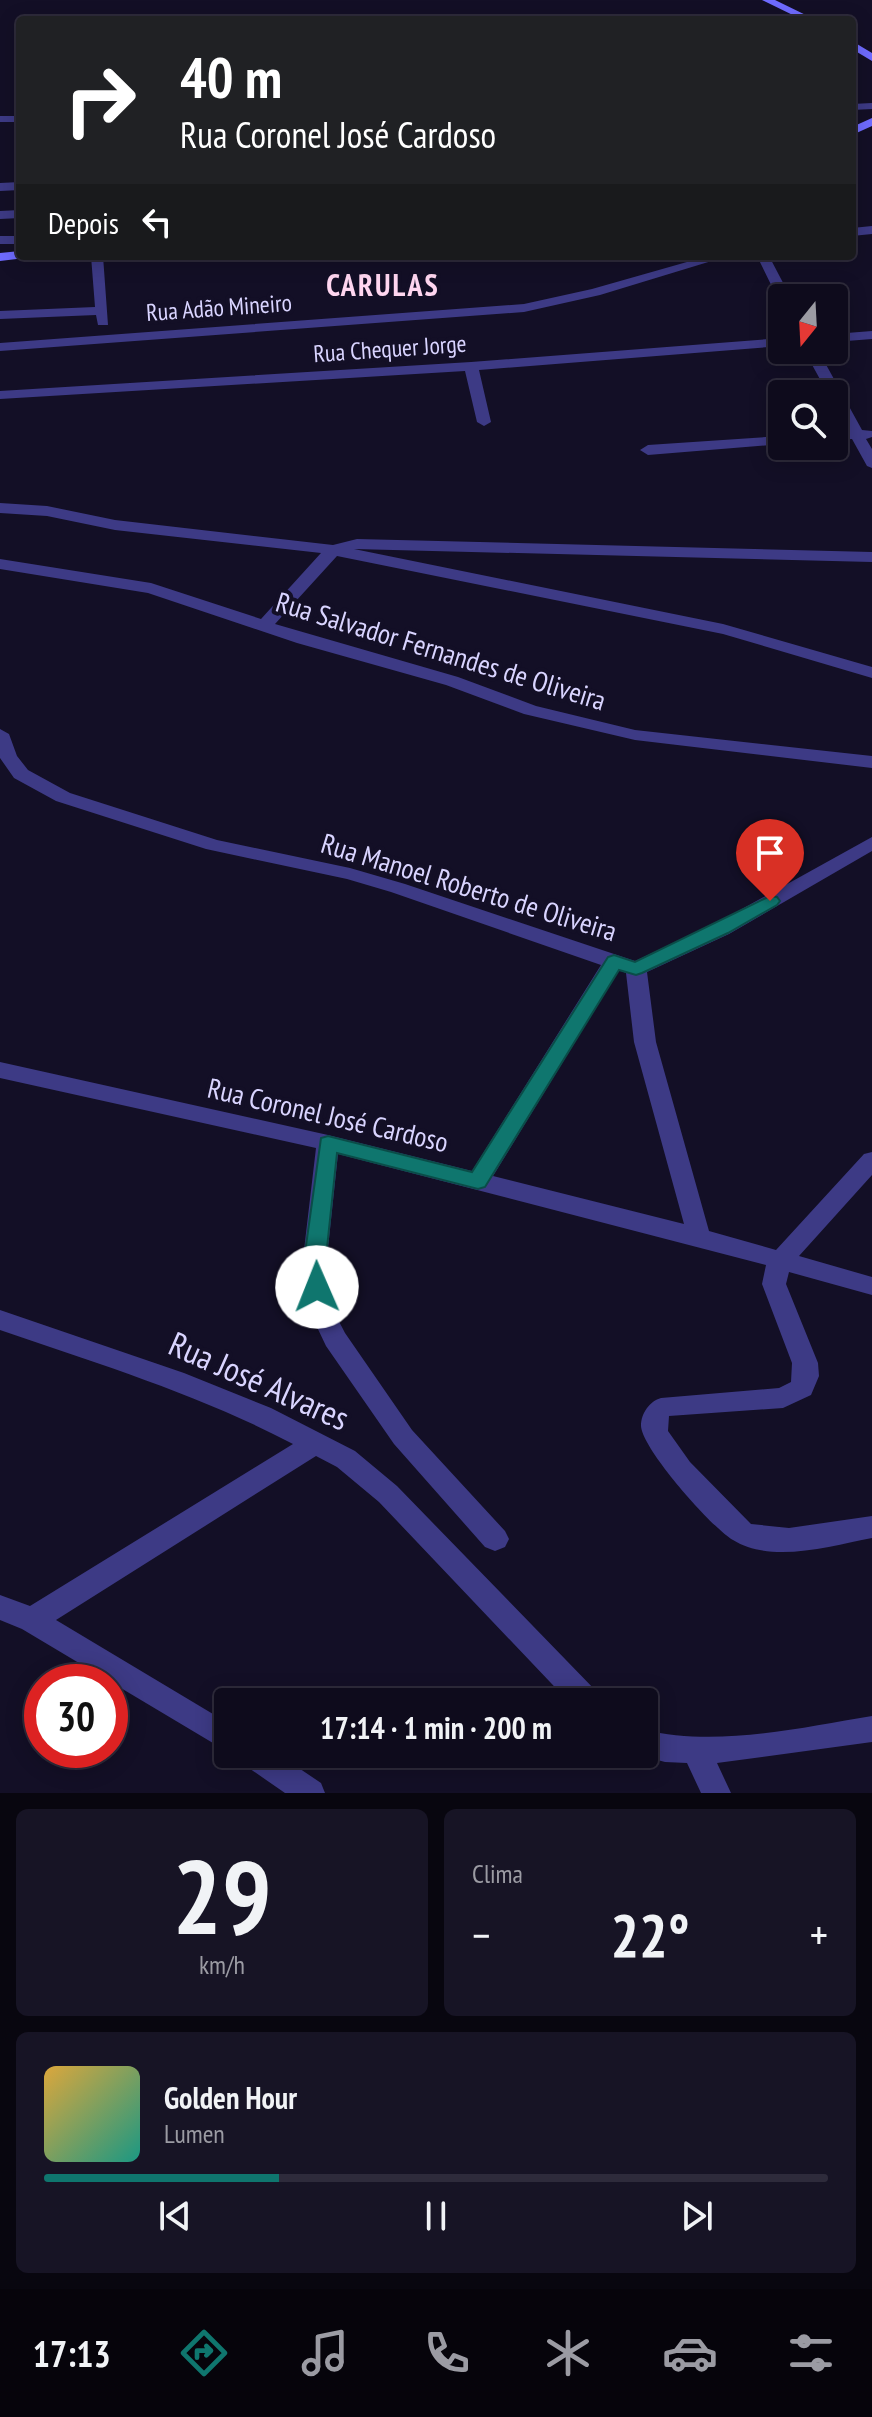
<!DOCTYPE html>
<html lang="pt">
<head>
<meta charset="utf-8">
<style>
	body { margin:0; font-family:"PT Sans Narrow",sans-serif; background:#171425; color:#f1f3f6; height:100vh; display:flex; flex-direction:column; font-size:30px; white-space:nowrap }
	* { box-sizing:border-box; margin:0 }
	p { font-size:26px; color:#9b9ba3 }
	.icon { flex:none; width:44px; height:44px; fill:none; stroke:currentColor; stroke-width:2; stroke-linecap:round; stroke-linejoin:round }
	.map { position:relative; height:1793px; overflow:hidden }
	.details { display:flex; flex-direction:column; gap:16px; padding:16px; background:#08060f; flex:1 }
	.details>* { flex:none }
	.banner { position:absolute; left:16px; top:16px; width:840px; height:244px; border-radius:8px; box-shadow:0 4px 20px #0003,0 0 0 2px #2e2b3b; background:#202124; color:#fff; overflow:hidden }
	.needle { width:52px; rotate:198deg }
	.tools { position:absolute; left:768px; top:284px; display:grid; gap:16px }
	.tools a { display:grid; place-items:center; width:80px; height:80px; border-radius:8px; background:#0e0b1c; box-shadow:0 4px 20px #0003,0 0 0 2px #2e2b3b; font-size:40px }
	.speed { position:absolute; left:24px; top:1664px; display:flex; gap:16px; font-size:40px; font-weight:700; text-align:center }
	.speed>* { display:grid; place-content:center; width:104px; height:104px; border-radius:50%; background:#0e0b1c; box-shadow:0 4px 20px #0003,0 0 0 2px #2e2b3b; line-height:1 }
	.speed .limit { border:12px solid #d22; background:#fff; color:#111 }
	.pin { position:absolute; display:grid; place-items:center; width:68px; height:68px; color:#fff; margin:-82px -34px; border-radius:50% 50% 50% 0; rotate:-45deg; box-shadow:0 0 8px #0007 }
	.pin .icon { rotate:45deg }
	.me { position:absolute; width:88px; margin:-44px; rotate:359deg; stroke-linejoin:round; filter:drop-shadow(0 0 6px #0008) }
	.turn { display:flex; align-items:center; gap:28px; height:168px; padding:0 32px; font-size:36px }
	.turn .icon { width:104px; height:104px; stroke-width:2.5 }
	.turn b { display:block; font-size:56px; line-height:68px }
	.then { display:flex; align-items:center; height:76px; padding:0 32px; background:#0003; gap:16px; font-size:30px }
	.big { font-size:60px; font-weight:700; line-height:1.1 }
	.details .widget { flex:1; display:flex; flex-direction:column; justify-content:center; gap:12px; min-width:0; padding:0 28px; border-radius:12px; background:#171425 }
	.details .dial { align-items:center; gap:0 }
	.dial b { font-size:104px; line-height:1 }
	.song { display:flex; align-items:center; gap:24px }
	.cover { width:96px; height:96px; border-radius:12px; background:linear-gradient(135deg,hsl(40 70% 55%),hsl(170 70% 35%)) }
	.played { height:8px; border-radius:4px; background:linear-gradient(90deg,#0f766e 30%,#2e2b3b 30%) }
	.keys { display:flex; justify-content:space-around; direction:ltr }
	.heat { display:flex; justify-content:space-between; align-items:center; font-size:44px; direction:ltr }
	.details .tiles { flex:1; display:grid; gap:16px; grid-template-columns:1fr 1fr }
	.widget:last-child { grid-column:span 2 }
	.trip { position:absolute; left:214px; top:1688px; width:444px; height:80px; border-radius:8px; background:#0e0b1c; box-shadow:0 4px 20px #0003,0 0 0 2px #2e2b3b; font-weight:700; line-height:80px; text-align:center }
	.menu { display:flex; height:128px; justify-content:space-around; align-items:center; background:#06040b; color:#9b9ba3 }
	.menu .icon { width:56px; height:56px }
	.menu .on { color:#0f766e }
	.menu b { font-size:36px; color:#f1f3f6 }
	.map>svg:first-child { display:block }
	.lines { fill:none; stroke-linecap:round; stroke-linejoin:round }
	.street { fill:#3d3a85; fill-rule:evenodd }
	.secondary { fill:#6f6bff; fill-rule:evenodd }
	.route { fill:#0f766e; stroke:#0a4d48; stroke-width:2 }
	.labels { text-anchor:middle; stroke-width:8; stroke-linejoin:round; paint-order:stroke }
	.far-street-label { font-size:24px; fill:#d9d4ff; stroke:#130f26 }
	.street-label { font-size:28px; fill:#d9d4ff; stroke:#130f26 }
	.far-district-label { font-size:30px; font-weight:bold; letter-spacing:2px; fill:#ffd6f0; stroke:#130f26 }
	.near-street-label { font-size:34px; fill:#d9d4ff; stroke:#130f26 }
</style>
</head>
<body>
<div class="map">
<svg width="872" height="1793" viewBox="0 0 872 1793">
	<rect width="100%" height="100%" fill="#130f26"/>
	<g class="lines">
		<path class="street" d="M872,103v6l-20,1v-6z
			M0,116h20v6h-20z
			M20,182v8l-20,1v-8z
			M20,210v8l-20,1v-8z
			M872,226v8l-20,2v-8z
			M0,236h20v8h-20z
			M91,256h12l5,69h-10l-2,-10 -96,4v-8l95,-4z
			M708,256h20l-128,39 -76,17 -524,39v-8l524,-39 68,-15z
			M757,256h12l22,42 -12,3z
			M872,331v8l-38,3v-8z
			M782,338v8l-303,24 12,52 -7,4 -7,-4 -12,-51 -465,28v-8l471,-29z
			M804,350h14l44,80 10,1v6l-6,2 6,10v19l-5,-2 -15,-27 -18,1v-8l13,-1 -13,-25v-12h-6z
			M782,436v8l-134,11 -8,-5 8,-5z
			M0,503l47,3 68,14 218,25 24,-6 515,13v10l-518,-13 369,75 149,43v11l-149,-44 -386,-78 -62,68 183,53 78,29 99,24 237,26v12l-237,-28 -111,-26 -78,-29 -149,-42 -149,-50 -148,-24v-10l151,24 110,36 60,-66 -206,-23 -68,-14 -47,-3z
			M0,729l9,5 8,22 11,14 42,23 147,47 133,28 55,16 230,77 80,-37 157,-87v14l-143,83 -82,38 9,70 53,189 67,19 88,-96 8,-2v23l-73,81 73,21v18l-83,-23 -3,12 32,79 1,13 -8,19 -28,13 -114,8 -1,15 22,31 61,62 38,4 83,-12v22c-42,8 -100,26 -139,2 -21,-12 -91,-91 -92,-114 0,-13 9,-25 20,-28l118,-10 12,-6 1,-19 -30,-79 4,-19 -428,-111 -12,113 5,39 14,27 67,97 93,101 4,8 -4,8 -10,4 -10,-4 -91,-103 -68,-98 -19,-40 -5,-39 14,-119 -316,-70v-16l328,73 144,36 129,-206 -210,-73 -44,-13 -141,-30 -150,-48 -42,-23 -14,-20zM619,970l7,3 8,69 50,182 -191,-48z
			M0,1310l184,63 87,35 84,43 42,35 201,207 4,9h-33l-190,-200 -42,-35 -21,-11 -260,164 172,103v29l-206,-123 -22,-9v-25l30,11 263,-162c-93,-49 -194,-80 -293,-114z
			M872,1716v26l-155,21 14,30h-30l-14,-30 -22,-1 -30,-8h9v-24c74,17 155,-2 228,-14z
			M238,1754h40l43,29 4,10h-40l-42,-29z"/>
		<path class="secondary" d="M762,0h13l41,20h-13z
			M852,41l20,12v8l-20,-12z
			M872,118v8l-20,9v-8z
			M20,251v5l5,2 -25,3v-8z"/>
	</g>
	<path class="route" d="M770,896l7,1 3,4 -3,4 -49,28 -86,40 -6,2 -17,-5 -134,217 -7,2 -141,-36 -12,114 3,20 -3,6 -8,2 -8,-2 -6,-26 18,-129 7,-2 144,36 136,-215 6,-2 21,7z"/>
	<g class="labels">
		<g class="far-street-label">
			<text transform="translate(219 308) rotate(-4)" y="8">Rua Adão Mineiro</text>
			<text transform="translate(390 349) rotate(-4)" y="8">Rua Chequer Jorge</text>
		</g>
		<g class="street-label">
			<text transform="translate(441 651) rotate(17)" y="10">Rua Salvador Fernandes de Oliveira</text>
			<text transform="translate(469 887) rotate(17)" y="10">Rua Manoel Roberto de Oliveira</text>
			<text transform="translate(328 1115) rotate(13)" y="10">Rua Coronel José Cardoso</text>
		</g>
		<g class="far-district-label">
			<text x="383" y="296">CARULAS</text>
		</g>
		<g class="near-street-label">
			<text transform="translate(259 1381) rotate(24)" y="12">Rua José Alvares</text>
		</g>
	</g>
</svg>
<div class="tools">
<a><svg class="needle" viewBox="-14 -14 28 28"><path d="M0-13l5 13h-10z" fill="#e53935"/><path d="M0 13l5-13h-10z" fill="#9b9ba3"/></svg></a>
<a><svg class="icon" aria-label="search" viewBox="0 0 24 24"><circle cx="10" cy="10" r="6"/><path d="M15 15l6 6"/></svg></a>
</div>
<div class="speed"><div class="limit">30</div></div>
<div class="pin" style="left:770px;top:901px;background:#d93025"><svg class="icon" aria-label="arrive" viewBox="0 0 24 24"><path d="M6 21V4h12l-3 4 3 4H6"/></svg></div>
<svg class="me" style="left:317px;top:1287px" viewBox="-20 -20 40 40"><circle r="19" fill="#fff"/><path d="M0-13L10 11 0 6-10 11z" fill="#0f766e"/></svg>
<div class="trip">17:14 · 1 min · 200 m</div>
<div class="banner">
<div class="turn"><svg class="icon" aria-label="right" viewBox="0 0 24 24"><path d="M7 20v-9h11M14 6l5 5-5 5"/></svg><div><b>40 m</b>Rua Coronel José Cardoso</div></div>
<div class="then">Depois<svg class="icon" aria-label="left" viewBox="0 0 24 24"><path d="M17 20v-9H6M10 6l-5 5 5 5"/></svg></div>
</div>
</div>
<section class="details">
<div class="tiles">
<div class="widget dial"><b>29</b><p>km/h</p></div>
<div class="widget"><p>Clima</p>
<div class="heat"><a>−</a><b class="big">22°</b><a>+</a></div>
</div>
<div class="widget">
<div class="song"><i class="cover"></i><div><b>Golden Hour</b><p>Lumen</p></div></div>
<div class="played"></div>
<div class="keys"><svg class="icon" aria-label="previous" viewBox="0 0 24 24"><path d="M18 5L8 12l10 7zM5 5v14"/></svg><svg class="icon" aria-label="pause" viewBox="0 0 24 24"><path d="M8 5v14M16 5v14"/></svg><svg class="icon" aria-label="next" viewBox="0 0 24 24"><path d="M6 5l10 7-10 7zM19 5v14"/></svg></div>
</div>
</div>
</section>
<nav class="menu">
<b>17:13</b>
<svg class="icon on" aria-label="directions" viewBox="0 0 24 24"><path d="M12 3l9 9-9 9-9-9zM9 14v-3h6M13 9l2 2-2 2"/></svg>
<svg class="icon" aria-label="music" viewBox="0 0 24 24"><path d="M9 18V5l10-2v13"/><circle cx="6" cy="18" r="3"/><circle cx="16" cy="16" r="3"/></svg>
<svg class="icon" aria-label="phone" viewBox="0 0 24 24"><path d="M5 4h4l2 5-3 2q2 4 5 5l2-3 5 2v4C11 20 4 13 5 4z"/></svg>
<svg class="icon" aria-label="climate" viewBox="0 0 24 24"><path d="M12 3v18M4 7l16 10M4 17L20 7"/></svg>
<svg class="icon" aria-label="car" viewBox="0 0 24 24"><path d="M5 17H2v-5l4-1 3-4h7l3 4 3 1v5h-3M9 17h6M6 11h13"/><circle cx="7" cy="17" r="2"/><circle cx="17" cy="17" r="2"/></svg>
<svg class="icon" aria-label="filters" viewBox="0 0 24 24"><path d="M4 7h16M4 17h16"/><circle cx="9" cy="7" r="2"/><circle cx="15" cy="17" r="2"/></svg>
</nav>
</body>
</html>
